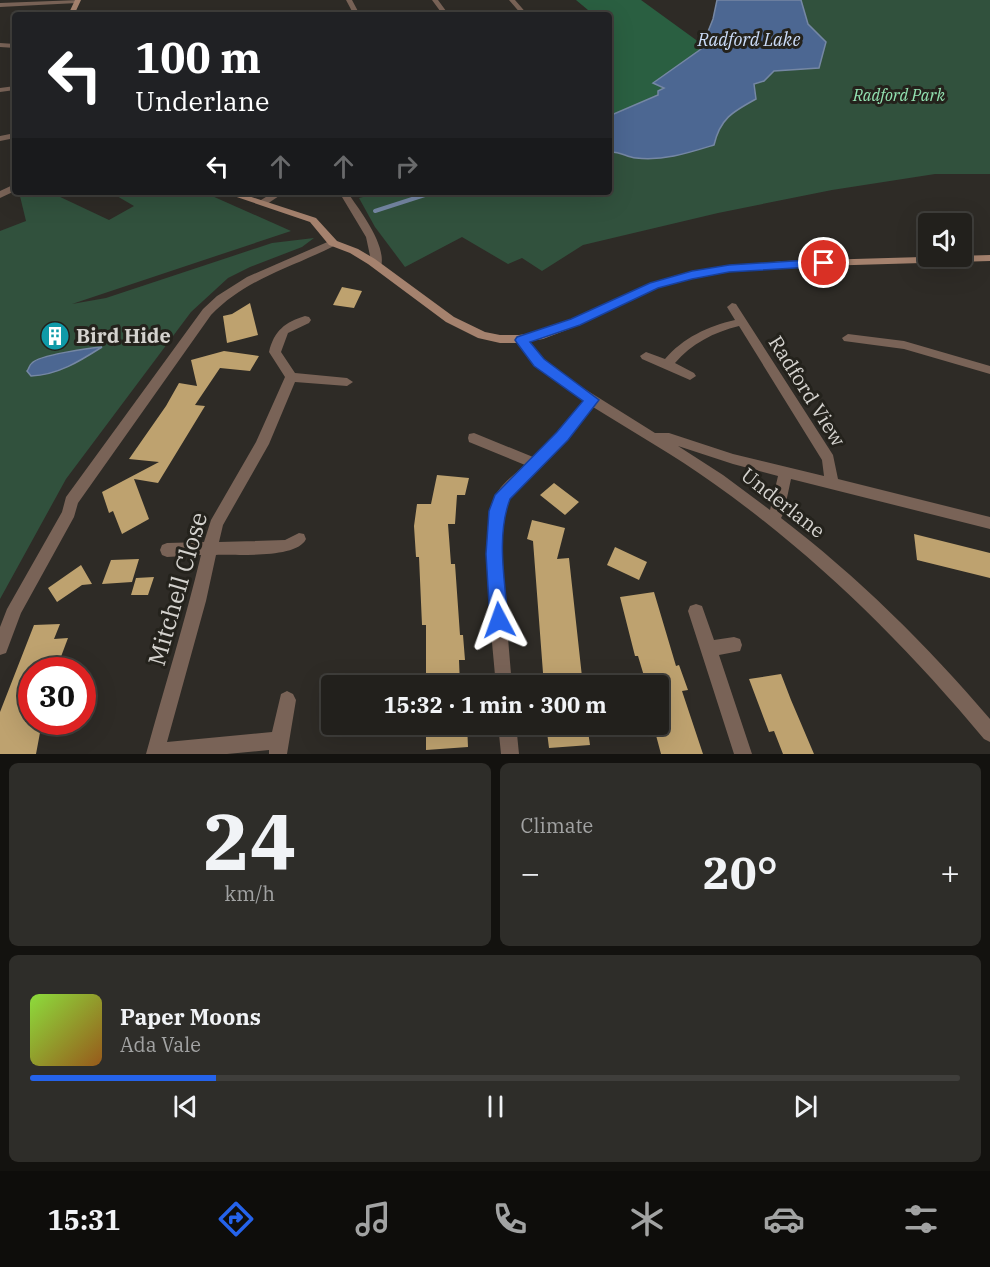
<!DOCTYPE html>
<html lang="en">
<head>
<meta charset="utf-8">
<style>
	body { margin:0; font-family:"IBM Plex Serif",serif; background:#2e2d29; color:#f1f3f6; height:100vh; display:flex; flex-direction:column; font-size:22px; white-space:nowrap }
	* { box-sizing:border-box; margin:0 }
	p { font-size:20px; color:#a2a3a3 }
	.icon { flex:none; width:33px; height:33px; fill:none; stroke:currentColor; stroke-width:2; stroke-linecap:round; stroke-linejoin:round }
	.map { position:relative; height:754px; overflow:hidden }
	.panel { display:flex; flex-direction:column; gap:9px; padding:9px; background:#13120f; flex:1 }
	.panel>* { flex:none }
	.hud { position:absolute; left:12px; top:12px; width:600px; height:183px; border-radius:6px; box-shadow:0 6px 24px #0002,0 0 0 2px #3f3e3b; background:#202124; color:#fff; overflow:hidden }
	.buttons { position:absolute; left:918px; top:213px; display:grid; gap:12px }
	.buttons a { display:grid; place-items:center; width:54px; height:54px; border-radius:6px; background:#22201c; box-shadow:0 6px 24px #0002,0 0 0 2px #3f3e3b; font-size:30px }
	.speed { position:absolute; left:18px; top:657px; display:flex; gap:12px; font-size:30px; font-weight:700; text-align:center }
	.speed>* { display:grid; place-content:center; width:78px; height:78px; border-radius:50%; background:#22201c; box-shadow:0 6px 24px #0002,0 0 0 2px #3f3e3b; line-height:1 }
	.speed .limit { border:9px solid #d22; background:#fff; color:#111 }
	.pin { position:absolute; display:grid; place-items:center; width:51px; height:51px; color:#fff; margin:-26px; border:3px solid #fff; border-radius:50%; box-shadow:0 2px 6px #0007 }
	.me { position:absolute; width:66px; margin:-33px; rotate:356deg; stroke-linejoin:round; filter:drop-shadow(0 0 4px #0008) }
	.turn { display:flex; align-items:center; gap:21px; height:126px; padding:0 24px; font-size:27px }
	.turn .icon { width:78px; height:78px; stroke-width:2.5 }
	.turn b { display:block; font-size:42px; line-height:51px }
	.lanes { display:flex; align-items:center; height:57px; padding:0 24px; background:#0003; justify-content:center; gap:30px; direction:ltr }
	.lanes .off { opacity:.35 }
	.big { font-size:45px; font-weight:700; line-height:1.1 }
	.panel .card { flex:1; display:flex; flex-direction:column; justify-content:center; gap:9px; min-width:0; padding:0 21px; border-radius:9px; background:#2e2d29 }
	.panel .dial { align-items:center; gap:0 }
	.dial b { font-size:78px; line-height:1 }
	.song { display:flex; align-items:center; gap:18px }
	.cover { width:72px; height:72px; border-radius:9px; background:linear-gradient(135deg,hsl(90 70% 55%),hsl(30 70% 35%)) }
	.played { height:6px; border-radius:3px; background:linear-gradient(90deg,#2563eb 20%,#3f3e3b 20%) }
	.keys { display:flex; justify-content:space-around; direction:ltr }
	.heat { display:flex; justify-content:space-between; align-items:center; font-size:33px; direction:ltr }
	.panel .tiles { flex:1; display:grid; gap:9px; grid-template-columns:1fr 1fr }
	.card:last-child { grid-column:span 2 }
	.trip { position:absolute; left:321px; top:675px; width:348px; height:60px; border-radius:6px; background:#22201c; box-shadow:0 6px 24px #0002,0 0 0 2px #3f3e3b; font-weight:700; line-height:60px; text-align:center }
	.tab-bar { display:flex; height:96px; justify-content:space-around; align-items:center; background:#0e0d0b; color:#a2a3a3 }
	.tab-bar .icon { width:42px; height:42px }
	.tab-bar .on { color:#2563eb }
	.tab-bar b { font-size:27px; color:#f1f3f6 }
	.map>svg:first-child { display:block }
	.green { fill:#31513d }
	.forest { fill:#2a5f41 }
	.water { fill:#4c6792; stroke:#7587a4; stroke-width:1.5 }
	.lines { fill:none; stroke-linecap:round; stroke-linejoin:round }
	.stream { stroke:#7587a4; stroke-width:4 }
	.building { fill:#bea26f }
	.street { fill:#796357; fill-rule:evenodd }
	.secondary { fill:#a5826e; fill-rule:evenodd }
	.route { fill:#2563eb; stroke:#184099; stroke-width:1.5 }
	.labels { text-anchor:middle; stroke-width:6; stroke-linejoin:round; paint-order:stroke }
	.far-park-label { font-size:16px; font-style:italic; fill:#93e3b2; stroke:#24221c }
	.far-water-label { font-size:18px; font-style:italic; fill:#ccddf9; stroke:#24221c }
	.poi-label { font-size:20px; font-weight:bold; fill:#d4d2ce; stroke:#24221c; text-anchor:start }
	.street-label { font-size:20px; fill:#d4d2ce; stroke:#24221c }
	.near-street-label { font-size:24px; fill:#d4d2ce; stroke:#24221c }
</style>
</head>
<body>
<div class="map">
<svg width="990" height="754" viewBox="0 0 990 754">
	<rect width="100%" height="100%" fill="#2e2b26"/>
	<path class="green" d="M800,0h190v174h-55l-103,16 -114,23 -135,32 -41,26 -20,-13 -14,6 -46,-27 -57,30 -30,-40 -16,-29 23,-6h227v-40l8,-1 17,7 84,-31 16,-16 21,-12 -1,-15 10,-3 10,-10 52,-29 -18,-18z
		M19,192h42l-5,3 53,25 25,-14 -24,-14h93l88,39 -219,73 34,-6 166,-55 42,-5 -12,9 -52,20 -22,11 -37,34 -125,167 -66,120v-368l26,-10z"/>
	<path class="forest" d="M576,0h65l62,45 -2,4 -47,34 10,6 -6,6 -49,21v-101h-15z"/>
	<path class="water" d="M717,0h84l7,24 18,18 -7,26 -45,3 -10,10 -10,3 2,15c-24,13 -36,20 -42,46 -26,8 -50,16 -78,13 -10,-1 -16,-7 -27,-6v-36l49,-21v-4l6,-3 -11,-5 48,-34 12,-30z
		M102,347c-22,14 -44,28 -71,29l-4,-5c2,-2 2,-6 5,-8 7,-8 58,-15 70,-16z"/>
	<g class="lines">
		<path class="stream" d="M375,211l59,-19"/>
	</g>
	<path class="building" d="M342,287l20,4 -8,17 -21,-3z
		M250,303l8,32 -31,8 -4,-27 9,-2z
		M224,351l35,5 -9,15 -30,-3 -25,37 10,1 -47,77 -24,-4 15,40 -27,15 -9,-23 -4,2 -7,-21 57,-30 -30,-3 37,-53 13,-23 18,3 -6,-26z
		M437,475l32,3 -4,17h-8l-2,29h-7l3,40h4l5,71h3l2,25h-6l1,26h-34v-61h-4l-3,-68h-3l-2,-31 3,-22h14z
		M554,483l25,19 -14,13 -25,-20z
		M532,520l33,8 -8,31 12,-1 14,128h-39l-11,-145 -6,-2z
		M914,534l76,19v25l-73,-18z
		M615,547l32,15 -8,18 -32,-15z
		M139,559l-7,23 -30,2 9,-24z
		M81,565l11,19 -10,1 -25,17 -9,-14z
		M154,577l-6,18h-17l5,-17z
		M654,592l22,74 3,-1 9,25 -6,1 21,63h-42l-8,-30h5v-38h-11l-9,-30h-3l-15,-59z
		M60,624l-6,15 14,-1 -12,32h-24v33l-7,19h17l-6,32h-36v-42l34,-87z
		M781,674l10,26 23,54h-31l-9,-23 -5,1 -20,-53z
		M426,724h41l1,23 -42,3z
		M546,724h41l3,21 -41,3z"/>
	<g class="lines">
		<path class="street" d="M79,0l-2,3 -77,4v-4z
			M346,0h6l8,15h-6z
			M432,0h6l11,15h-6z
			M509,0h6l13,15h-6z
			M224,11l2,1 2,3h-6l-1,-2z
			M0,43l15,1v4l-15,-1z
			M15,86v4l-15,2v-4z
			M15,133v5l-15,3v-5z
			M15,184v7l-15,7v-7z
			M274,192h11l-18,12h-6v-4z
			M316,192l32,1c12,18 39,52 33,74l-4,1 -5,-3 -6,-28 -24,-40 -21,-2z
			M332,240l5,3 -1,2c-45,23 -89,33 -125,70l-133,188 -4,14 -53,96 -15,40 -6,2v-28l7,-18 55,-97 4,-15 137,-188 14,-13 30,-19z
			M732,303l4,1 97,151 5,24 152,38v12l-199,-50 -7,33 -3,6c77,59 146,127 209,201v23l-6,-3c-80,-96 -169,-184 -271,-256 -39,-28 -80,-51 -120,-76l-26,33 -58,58 -5,13 -3,43 11,132h-16c-3,-41 -19,-164 2,-195 7,-10 18,-18 27,-26l-56,-23 -1,-4 1,-4 5,-1 59,24 24,-25 27,-31 -49,-36 -18,-22 -2,-3 2,-3h8l18,22 21,17 91,57h14l64,21 91,22 -2,-16 -83,-134c-25,6 -48,18 -64,37l19,10 2,3 -6,4 -48,-21 -2,-3 6,-4 19,7c18,-21 43,-33 70,-39l-8,-13zM678,446l55,18 45,12 -8,34 -47,-35z
			M305,316l4,1 2,3 -2,3 -21,10 -7,19 14,21 52,5 6,4 -6,4 -52,-4 -26,62 -46,81 -4,17 66,-2 14,-7 5,1 2,5c-9,20 -69,15 -90,16l-10,46 -39,141 105,-10 9,-38 6,-3 6,3 3,6 -9,54h-18v-4l-42,4h-81c18,-66 39,-132 55,-199l-34,2 -5,-2 -2,-5 2,-5 5,-2 37,-1 7,-22 45,-78 29,-65 -16,-25c5,-21 16,-30 36,-36z
			M848,334l56,7 86,25v8l-86,-25 -60,-8 -2,-3z
			M696,604l6,2 12,34 20,-3 6,2 2,6 -2,6 -21,4 33,99h-18l-46,-143 2,-5z
			M498,724h18l3,30h-18z"/>
		<path class="secondary" d="M75,0h6l-7,15h-6z
			M222,192h14l80,26 21,23 21,8 17,10 79,58 31,15 15,3h19l19,-3 36,-13 74,-35 26,-8 44,-9 68,-6 204,-6v6l-204,6 -68,6 -42,9 -20,6 -74,36 -39,15 -24,4h-19l-22,-5 -32,-16 -78,-58 -18,-11 -21,-8 -19,-23z"/>
	</g>
	<path class="route" d="M824,259l5,4 -1,3 -99,6 -37,7 -34,9 -78,37 -50,17 14,17 55,41 -31,40 -58,59c-14,37 -5,82 -2,121l-3,6 -6,2 -6,-2 -3,-6 -4,-66 3,-43 6,-16 62,-63 26,-31 -49,-35 -17,-23 -2,-3 2,-3 54,-18 79,-36 42,-12 37,-6z"/>
	<defs>
		<g id="building-disc" transform="scale(1.5)"><circle r="9.5" fill="#0f9aa8" stroke="#24221c"/><path d="M-4-6H4V6H1V3H-1V6H-4ZM-2.5-4.3h1.7v1.8h-1.7ZM.8-4.3h1.7v1.8H.8ZM-2.5-1h1.7V.8h-1.7ZM.8-1h1.7V.8H.8Z" fill="#fff"/></g>
	</defs>
	<g fill-rule="evenodd">
		<use href="#building-disc" x="55" y="336"/>
	</g>
	<g class="labels">
		<g class="far-park-label">
			<text x="899" y="101">Radford Park</text>
		</g>
		<g class="far-water-label">
			<text x="749" y="46">Radford Lake</text>
		</g>
		<g class="poi-label">
			<text x="76" y="343">Bird Hide</text>
		</g>
		<g class="street-label">
			<text transform="translate(807 391) rotate(58)" y="7">Radford View</text>
			<text transform="translate(783 503) rotate(38)" y="7">Underlane</text>
		</g>
		<g class="near-street-label">
			<text transform="translate(178 589) rotate(-74)" y="8">Mitchell Close</text>
		</g>
	</g>
</svg>
<div class="buttons">
<a><svg class="icon" aria-label="sound" viewBox="0 0 24 24"><path d="M4 9h4l5-4v14l-5-4H4zM17 9q2 3 0 6"/></svg></a>
</div>
<div class="speed"><div class="limit">30</div></div>
<div class="pin" style="left:824px;top:263px;background:#d93025"><svg class="icon" aria-label="arrive" viewBox="0 0 24 24"><path d="M6 21V4h12l-3 4 3 4H6"/></svg></div>
<svg class="me" style="left:499px;top:620px" viewBox="-20 -20 40 40"><path d="M0-17L14 15 0 8-14 15z" fill="#2563eb" stroke="#fff" stroke-width="4"/></svg>
<div class="trip">15:32 · 1 min · 300 m</div>
<div class="hud">
<div class="turn"><svg class="icon" aria-label="left" viewBox="0 0 24 24"><path d="M17 20v-9H6M10 6l-5 5 5 5"/></svg><div><b>100 m</b>Underlane</div></div>
<div class="lanes"><svg class="icon" aria-label="left" viewBox="0 0 24 24"><path d="M17 20v-9H6M10 6l-5 5 5 5"/></svg><svg class="icon off" aria-label="ahead" viewBox="0 0 24 24"><path d="M12 20V5M6 11l6-6 6 6"/></svg><svg class="icon off" aria-label="ahead" viewBox="0 0 24 24"><path d="M12 20V5M6 11l6-6 6 6"/></svg><svg class="icon off" aria-label="right" viewBox="0 0 24 24"><path d="M7 20v-9h11M14 6l5 5-5 5"/></svg></div>
</div>
</div>
<section class="panel">
<div class="tiles">
<div class="card dial"><b>24</b><p>km/h</p></div>
<div class="card"><p>Climate</p>
<div class="heat"><a>−</a><b class="big">20°</b><a>+</a></div>
</div>
<div class="card">
<div class="song"><i class="cover"></i><div><b>Paper Moons</b><p>Ada Vale</p></div></div>
<div class="played"></div>
<div class="keys"><svg class="icon" aria-label="previous" viewBox="0 0 24 24"><path d="M18 5L8 12l10 7zM5 5v14"/></svg><svg class="icon" aria-label="pause" viewBox="0 0 24 24"><path d="M8 5v14M16 5v14"/></svg><svg class="icon" aria-label="next" viewBox="0 0 24 24"><path d="M6 5l10 7-10 7zM19 5v14"/></svg></div>
</div>
</div>
</section>
<nav class="tab-bar">
<b>15:31</b>
<svg class="icon on" aria-label="directions" viewBox="0 0 24 24"><path d="M12 3l9 9-9 9-9-9zM9 14v-3h6M13 9l2 2-2 2"/></svg>
<svg class="icon" aria-label="music" viewBox="0 0 24 24"><path d="M9 18V5l10-2v13"/><circle cx="6" cy="18" r="3"/><circle cx="16" cy="16" r="3"/></svg>
<svg class="icon" aria-label="phone" viewBox="0 0 24 24"><path d="M5 4h4l2 5-3 2q2 4 5 5l2-3 5 2v4C11 20 4 13 5 4z"/></svg>
<svg class="icon" aria-label="climate" viewBox="0 0 24 24"><path d="M12 3v18M4 7l16 10M4 17L20 7"/></svg>
<svg class="icon" aria-label="car" viewBox="0 0 24 24"><path d="M5 17H2v-5l4-1 3-4h7l3 4 3 1v5h-3M9 17h6M6 11h13"/><circle cx="7" cy="17" r="2"/><circle cx="17" cy="17" r="2"/></svg>
<svg class="icon" aria-label="filters" viewBox="0 0 24 24"><path d="M4 7h16M4 17h16"/><circle cx="9" cy="7" r="2"/><circle cx="15" cy="17" r="2"/></svg>
</nav>
</body>
</html>
